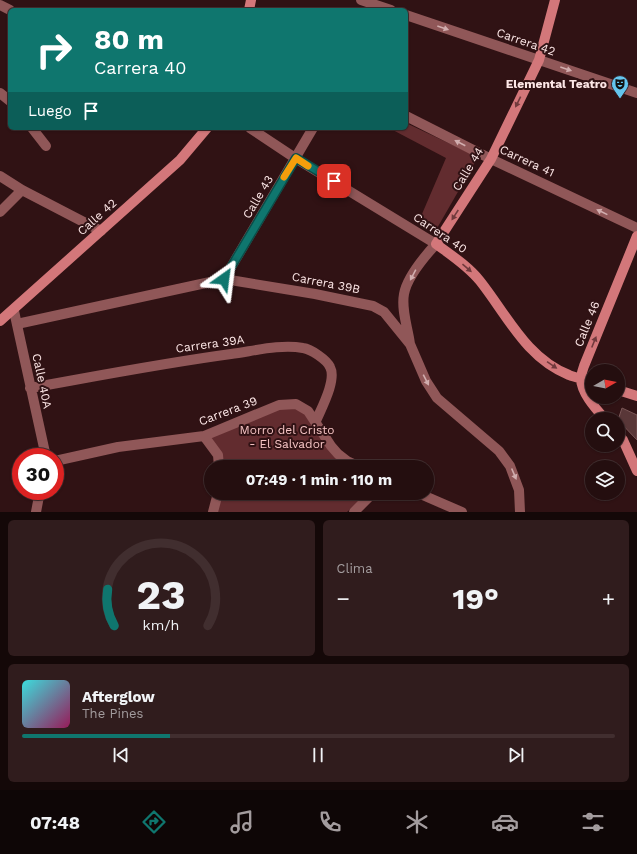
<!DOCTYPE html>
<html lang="es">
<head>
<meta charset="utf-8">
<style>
	body { margin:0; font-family:"Work Sans",sans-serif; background:#301c1d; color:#f1f3f6; height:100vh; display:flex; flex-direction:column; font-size:15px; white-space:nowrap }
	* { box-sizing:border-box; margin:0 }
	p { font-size:13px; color:#a39c9e }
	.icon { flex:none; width:22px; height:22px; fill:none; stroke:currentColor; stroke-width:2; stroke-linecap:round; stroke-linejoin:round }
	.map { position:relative; height:512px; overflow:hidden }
	.sheet { display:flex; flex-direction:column; gap:8px; padding:8px; background:#140808; flex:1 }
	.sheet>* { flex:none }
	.banner { position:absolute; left:8px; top:8px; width:400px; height:122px; border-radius:6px; box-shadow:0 1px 3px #0004,0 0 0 1px #412e2f; background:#0f766e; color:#fff; overflow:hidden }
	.needle { width:26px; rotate:81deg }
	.tools { position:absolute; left:585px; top:364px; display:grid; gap:8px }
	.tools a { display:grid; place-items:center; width:40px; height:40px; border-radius:50%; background:#240e0f; box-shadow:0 1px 3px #0004,0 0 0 1px #412e2f; font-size:20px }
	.speed { position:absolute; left:12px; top:448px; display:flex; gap:8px; font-size:20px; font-weight:700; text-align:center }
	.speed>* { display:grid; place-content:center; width:52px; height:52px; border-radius:50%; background:#240e0f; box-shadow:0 1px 3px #0004,0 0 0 1px #412e2f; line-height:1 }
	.speed .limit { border:6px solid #d22; background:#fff; color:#111 }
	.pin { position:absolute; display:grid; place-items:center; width:34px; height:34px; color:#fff; margin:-17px; border-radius:8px; box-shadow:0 2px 6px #0006 }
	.me { position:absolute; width:44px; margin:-22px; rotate:31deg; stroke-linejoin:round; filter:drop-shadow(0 0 3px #0008) }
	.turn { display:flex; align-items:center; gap:14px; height:84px; padding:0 20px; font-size:18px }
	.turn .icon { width:52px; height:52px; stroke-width:2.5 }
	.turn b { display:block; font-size:28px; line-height:34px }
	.then { display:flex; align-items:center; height:38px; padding:0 20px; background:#0003; gap:8px; font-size:15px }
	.big { font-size:30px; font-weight:700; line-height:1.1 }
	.sheet .widget { flex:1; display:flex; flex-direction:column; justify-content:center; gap:6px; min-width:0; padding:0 14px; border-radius:6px; background:#301c1d }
	.sheet .dial { align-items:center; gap:0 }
	.dial svg { height:104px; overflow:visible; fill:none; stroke:#412e2f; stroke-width:7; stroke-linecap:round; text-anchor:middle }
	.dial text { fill:#f1f3f6; stroke:none }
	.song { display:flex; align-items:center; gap:12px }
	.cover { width:48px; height:48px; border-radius:6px; background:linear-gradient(135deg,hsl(180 70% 55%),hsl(330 70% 35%)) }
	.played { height:4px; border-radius:2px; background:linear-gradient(90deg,#0f766e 25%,#412e2f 25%) }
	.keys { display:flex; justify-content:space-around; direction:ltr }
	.heat { display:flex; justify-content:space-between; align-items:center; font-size:22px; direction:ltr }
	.sheet .tiles { flex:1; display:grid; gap:8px; grid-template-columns:1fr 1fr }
	.widget:last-child { grid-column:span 2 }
	.trip { position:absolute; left:204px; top:460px; width:230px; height:40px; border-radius:20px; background:#240e0f; box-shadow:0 1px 3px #0004,0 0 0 1px #412e2f; font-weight:700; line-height:40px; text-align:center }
	.tab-bar { display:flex; height:64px; justify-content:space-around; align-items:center; background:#0e0606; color:#a39c9e }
	.tab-bar .icon { width:28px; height:28px }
	.tab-bar .on { color:#0f766e }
	.tab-bar b { font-size:18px; color:#f1f3f6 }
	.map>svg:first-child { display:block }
	.green { fill:#622c2f }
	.building { fill:#593738; stroke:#7b5757 }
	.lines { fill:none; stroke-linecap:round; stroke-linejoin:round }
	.street { stroke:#905758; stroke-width:10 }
	.secondary { stroke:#d3777a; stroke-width:10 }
	.oneway { fill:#d1adae }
	.oneway2 { fill:#713a3d }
	.route-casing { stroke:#0a4d48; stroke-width:10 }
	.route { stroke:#0f766e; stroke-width:7 }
	.slow { stroke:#f59e0b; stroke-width:7 }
	.labels { text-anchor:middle; stroke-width:4; stroke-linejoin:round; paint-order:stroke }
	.street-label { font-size:12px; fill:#fde7e7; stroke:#301214 }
	.poi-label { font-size:12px; font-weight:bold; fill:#fde7e7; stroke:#301214; text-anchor:end }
	.park-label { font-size:12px; fill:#f6c5c5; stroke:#301214 }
</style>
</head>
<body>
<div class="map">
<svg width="637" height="512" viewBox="0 0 637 512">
	<rect width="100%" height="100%" fill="#301214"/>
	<path class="green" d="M406,123l72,34 -42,73 -17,-9 27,-63 -57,-30h17z
		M299,405l56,62h-132l-15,-30 75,-31z
		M222,493h146l-21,19h-131z"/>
	<path class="building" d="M622,408l15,7v25l-19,-20z"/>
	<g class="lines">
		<path class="street" d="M361,0l30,10
			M0,5l10,5
			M406,15l231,78
			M0,93l10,8
			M406,116l85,43 146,69
			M32,128l14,18
			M250,128l45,30 141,86c-11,12 -29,33 -32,50 -3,16 4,34 6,50
			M0,176l22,14 79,41
			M0,212l22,-22
			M224,279l89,-151
			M14,311l32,146
			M17,324l207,-45 91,15 58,12 11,6 26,32 16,37 11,17 62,53 11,15 9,24 1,22
			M30,388c67,-12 134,-25 201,-34 23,-3 49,-10 72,-6 8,1 24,12 27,19 7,13 -9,42 -14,54
			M204,436l14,19 1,12
			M55,461l63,-14 86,-11 75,-31 17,-1 12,7 23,35 7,8 9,7 13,6
			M418,493l44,19
			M36,512l4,-21
			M213,512l5,-19
			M354,512l19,-19"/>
		<path class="secondary" d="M555,0l-16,60 -48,99 -55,85c15,11 32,22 44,37 27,34 46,77 89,94 7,3 15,4 23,7
			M249,10l2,-10
			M0,321l180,-161 27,-32
			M618,390l19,6
			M605,419c-9,-10 -24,-26 -24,-41 0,-3 2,-9 3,-12l53,-130
			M618,434l5,6 14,31"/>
	</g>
	<defs><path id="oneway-solid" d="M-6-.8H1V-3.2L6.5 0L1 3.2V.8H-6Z"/></defs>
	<g class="oneway">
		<use href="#oneway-solid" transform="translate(443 28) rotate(19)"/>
		<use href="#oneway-solid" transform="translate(566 69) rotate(19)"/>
		<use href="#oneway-solid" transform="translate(460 143) rotate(-153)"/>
		<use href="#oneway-solid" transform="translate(602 212) rotate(-154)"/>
		<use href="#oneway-solid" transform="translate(413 275) rotate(118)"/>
		<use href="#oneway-solid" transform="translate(426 380) rotate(63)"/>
		<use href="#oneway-solid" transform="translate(514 474) rotate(67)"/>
	</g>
	<g class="oneway2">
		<use href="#oneway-solid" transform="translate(518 102) rotate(116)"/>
		<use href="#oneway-solid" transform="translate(455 215) rotate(123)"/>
		<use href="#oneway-solid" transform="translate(467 268) rotate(41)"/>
		<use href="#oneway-solid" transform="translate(594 342) rotate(-68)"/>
		<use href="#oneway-solid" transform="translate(552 365) rotate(34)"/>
	</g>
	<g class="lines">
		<g class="route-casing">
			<path id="route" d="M224,279l72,-121 38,23"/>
		</g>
		<use href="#route" class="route"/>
		<path class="slow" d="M284,177l12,-19 12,8"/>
	</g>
	<defs>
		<g id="theatre-pin" transform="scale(0.9)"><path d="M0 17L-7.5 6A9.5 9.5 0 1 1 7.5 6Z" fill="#64c5ee" stroke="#301214"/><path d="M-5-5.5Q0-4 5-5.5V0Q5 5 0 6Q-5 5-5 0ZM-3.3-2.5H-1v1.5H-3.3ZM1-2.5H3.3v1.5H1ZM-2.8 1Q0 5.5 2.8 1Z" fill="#111"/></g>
	</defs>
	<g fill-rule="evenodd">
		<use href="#theatre-pin" x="620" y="84"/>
	</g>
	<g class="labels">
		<g class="street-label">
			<text transform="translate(526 42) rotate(19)" y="4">Carrera 42</text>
			<text transform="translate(527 161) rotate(25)" y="4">Carrera 41</text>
			<text transform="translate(468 169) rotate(-59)" y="4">Calle 44</text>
			<text transform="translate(258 197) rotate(-59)" y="4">Calle 43</text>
			<text transform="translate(97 217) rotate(-42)" y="4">Calle 42</text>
			<text transform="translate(440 233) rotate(34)" y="4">Carrera 40</text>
			<text transform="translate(326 283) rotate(11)" y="4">Carrera 39B</text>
			<text transform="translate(587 324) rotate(-68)" y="4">Calle 46</text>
			<text transform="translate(210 344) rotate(-8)" y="4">Carrera 39A</text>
			<text transform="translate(42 381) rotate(78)" y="4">Calle 40A</text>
			<text transform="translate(228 411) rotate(-21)" y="4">Carrera 39</text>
		</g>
		<g class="poi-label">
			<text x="607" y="88">Elemental Teatro</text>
		</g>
		<g class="park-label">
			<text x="287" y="434">Morro del Cristo<tspan x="287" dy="14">- El Salvador</tspan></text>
		</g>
	</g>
</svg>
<div class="tools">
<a><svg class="needle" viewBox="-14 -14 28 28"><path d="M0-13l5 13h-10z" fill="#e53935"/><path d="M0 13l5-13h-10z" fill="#a39c9e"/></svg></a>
<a><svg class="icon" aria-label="search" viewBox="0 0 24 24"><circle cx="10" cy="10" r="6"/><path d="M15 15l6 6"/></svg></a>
<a><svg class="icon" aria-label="layers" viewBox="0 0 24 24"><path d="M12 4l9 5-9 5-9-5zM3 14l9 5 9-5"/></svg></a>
</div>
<div class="speed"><div class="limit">30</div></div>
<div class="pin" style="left:334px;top:181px;background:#d93025"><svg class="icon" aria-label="arrive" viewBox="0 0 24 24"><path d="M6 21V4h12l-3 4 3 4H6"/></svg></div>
<svg class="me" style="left:224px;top:279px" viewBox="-20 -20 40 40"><path d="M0-17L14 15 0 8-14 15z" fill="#0f766e" stroke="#fff" stroke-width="4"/></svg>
<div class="trip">07:49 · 1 min · 110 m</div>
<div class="banner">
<div class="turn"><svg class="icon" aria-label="right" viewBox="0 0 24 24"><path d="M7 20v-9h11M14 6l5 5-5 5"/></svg><div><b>80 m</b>Carrera 40</div></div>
<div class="then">Luego<svg class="icon" aria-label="arrive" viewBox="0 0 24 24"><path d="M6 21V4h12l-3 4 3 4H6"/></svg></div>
</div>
</div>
<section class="sheet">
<div class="tiles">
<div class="widget dial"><svg viewBox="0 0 100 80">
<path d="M14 69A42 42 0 1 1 86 69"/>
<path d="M14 69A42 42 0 0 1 9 41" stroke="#0f766e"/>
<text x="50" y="56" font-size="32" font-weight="700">23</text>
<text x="50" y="72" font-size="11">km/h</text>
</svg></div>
<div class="widget"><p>Clima</p>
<div class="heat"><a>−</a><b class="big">19°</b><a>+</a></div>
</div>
<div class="widget">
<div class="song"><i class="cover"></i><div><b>Afterglow</b><p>The Pines</p></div></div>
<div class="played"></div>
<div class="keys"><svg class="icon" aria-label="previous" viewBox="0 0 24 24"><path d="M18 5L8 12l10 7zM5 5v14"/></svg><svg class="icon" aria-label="pause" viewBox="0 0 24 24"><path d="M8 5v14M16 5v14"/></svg><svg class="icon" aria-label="next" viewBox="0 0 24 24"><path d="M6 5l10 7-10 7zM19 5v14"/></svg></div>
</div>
</div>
</section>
<nav class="tab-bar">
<b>07:48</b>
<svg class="icon on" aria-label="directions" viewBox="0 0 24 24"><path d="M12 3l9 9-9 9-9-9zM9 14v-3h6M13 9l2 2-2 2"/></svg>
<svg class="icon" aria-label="music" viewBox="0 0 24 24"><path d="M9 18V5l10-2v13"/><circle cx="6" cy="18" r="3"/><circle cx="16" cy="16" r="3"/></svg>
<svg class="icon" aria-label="phone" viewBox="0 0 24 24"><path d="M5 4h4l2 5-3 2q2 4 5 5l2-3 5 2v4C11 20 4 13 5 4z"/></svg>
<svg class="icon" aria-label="climate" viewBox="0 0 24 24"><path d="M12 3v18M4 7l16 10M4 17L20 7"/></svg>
<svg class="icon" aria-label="car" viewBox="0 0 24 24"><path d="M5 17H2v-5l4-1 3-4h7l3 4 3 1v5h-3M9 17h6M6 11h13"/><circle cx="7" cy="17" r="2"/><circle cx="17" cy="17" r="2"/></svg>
<svg class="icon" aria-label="filters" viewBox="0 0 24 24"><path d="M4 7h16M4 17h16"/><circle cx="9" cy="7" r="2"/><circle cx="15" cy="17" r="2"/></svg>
</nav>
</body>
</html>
